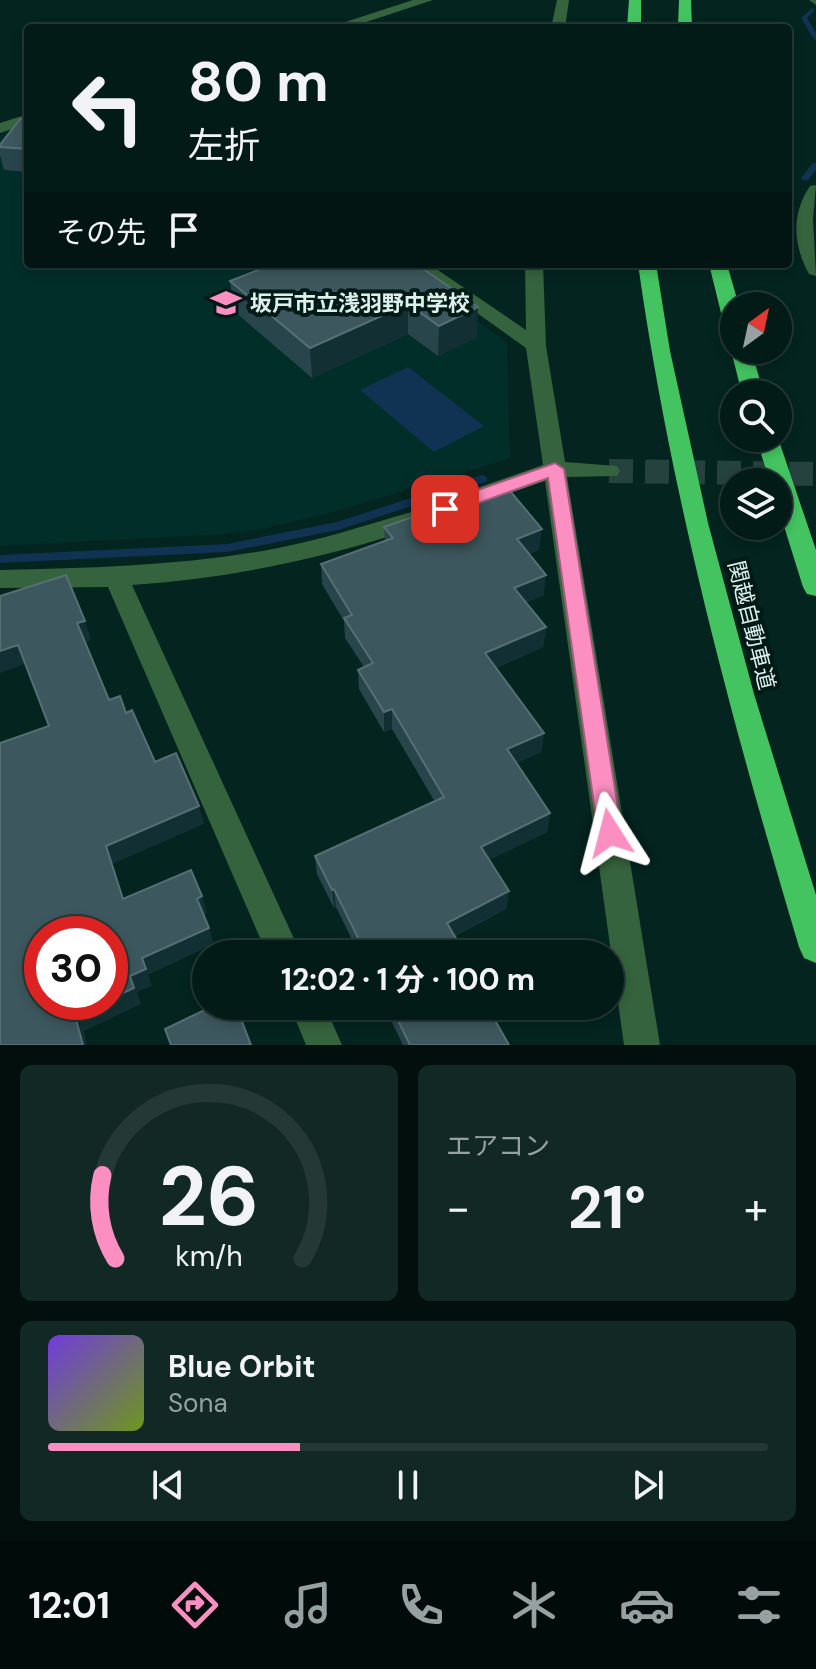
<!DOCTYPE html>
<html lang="ja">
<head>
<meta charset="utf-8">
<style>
	body { margin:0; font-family:"DM Sans","Noto Sans JP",sans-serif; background:#112824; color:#f1f3f6; height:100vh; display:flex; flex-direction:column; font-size:30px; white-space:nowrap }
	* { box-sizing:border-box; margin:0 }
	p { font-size:26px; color:#97a1a1 }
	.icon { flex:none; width:44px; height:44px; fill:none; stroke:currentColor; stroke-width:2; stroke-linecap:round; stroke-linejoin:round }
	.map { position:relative; height:1045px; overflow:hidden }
	.drawer { display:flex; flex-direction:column; gap:20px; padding:20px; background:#020f0d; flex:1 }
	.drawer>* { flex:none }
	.hud { position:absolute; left:24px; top:24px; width:768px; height:244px; border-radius:8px; box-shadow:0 4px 12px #0003,0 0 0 2px #243936; background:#031b17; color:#f1f3f6; overflow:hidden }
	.needle { width:52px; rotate:33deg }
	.controls { position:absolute; left:720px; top:292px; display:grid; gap:16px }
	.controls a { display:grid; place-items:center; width:72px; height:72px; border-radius:50%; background:#031b17; box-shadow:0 4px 12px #0003,0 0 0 2px #243936; font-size:40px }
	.speed { position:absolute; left:24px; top:916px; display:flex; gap:16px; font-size:40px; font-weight:700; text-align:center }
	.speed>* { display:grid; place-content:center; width:104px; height:104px; border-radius:50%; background:#031b17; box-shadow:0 4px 12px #0003,0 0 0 2px #243936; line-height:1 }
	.speed .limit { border:12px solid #d22; background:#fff; color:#111 }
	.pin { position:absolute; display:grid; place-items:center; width:68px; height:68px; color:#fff; margin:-34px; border-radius:16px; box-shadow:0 4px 12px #0006 }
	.me { position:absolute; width:88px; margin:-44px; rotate:351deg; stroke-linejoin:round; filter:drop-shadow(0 0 6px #0008) }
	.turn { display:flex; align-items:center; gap:28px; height:168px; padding:0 32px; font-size:36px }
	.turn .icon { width:104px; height:104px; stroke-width:2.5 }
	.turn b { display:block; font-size:56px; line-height:68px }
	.then { display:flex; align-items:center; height:76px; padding:0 32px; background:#0003; gap:16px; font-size:30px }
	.big { font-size:60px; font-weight:700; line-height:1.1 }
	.drawer .card { flex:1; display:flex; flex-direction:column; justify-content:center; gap:12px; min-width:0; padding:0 28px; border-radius:12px; background:#112824 }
	.drawer .dial { align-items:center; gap:0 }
	.dial svg { height:208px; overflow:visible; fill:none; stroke:#243936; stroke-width:7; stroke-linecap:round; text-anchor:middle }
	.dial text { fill:#f1f3f6; stroke:none }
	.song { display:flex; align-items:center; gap:24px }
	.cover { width:96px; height:96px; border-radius:12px; background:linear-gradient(135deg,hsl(260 70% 55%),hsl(80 70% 35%)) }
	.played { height:8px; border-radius:4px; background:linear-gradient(90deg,#fc8fc1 35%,#243936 35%) }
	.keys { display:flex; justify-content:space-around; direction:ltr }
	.heat { display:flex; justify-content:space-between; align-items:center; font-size:44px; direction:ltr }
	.drawer .tiles { flex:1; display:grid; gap:20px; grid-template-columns:1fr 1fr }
	.card:last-child { grid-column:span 2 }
	.trip { position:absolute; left:192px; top:940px; width:432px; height:80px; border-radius:40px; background:#031b17; box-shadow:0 4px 12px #0003,0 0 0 2px #243936; font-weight:700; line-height:80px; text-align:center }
	.dock { display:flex; height:128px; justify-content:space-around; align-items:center; background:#010b09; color:#97a1a1 }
	.dock .icon { width:56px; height:56px }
	.dock .on { color:#fc8fc1 }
	.dock b { font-size:36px; color:#f1f3f6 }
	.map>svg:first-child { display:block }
	.built { fill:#022e29 }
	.water { fill:#103253 }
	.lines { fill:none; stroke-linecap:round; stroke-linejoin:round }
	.stream { fill:#103253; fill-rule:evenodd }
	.minor-tunnel { stroke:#25423e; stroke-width:24; stroke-dasharray:24 12; stroke-linecap:butt }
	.minor { fill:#35633d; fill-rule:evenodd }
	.highway { fill:#44c361; fill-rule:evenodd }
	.wall { fill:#29454c }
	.shaded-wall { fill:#123033 }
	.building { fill:#3c575d; stroke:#566f74; stroke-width:2 }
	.route { fill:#fc8fc1; stroke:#a45d7d; stroke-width:2 }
	.labels { text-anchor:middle; stroke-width:8; stroke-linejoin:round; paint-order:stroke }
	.poi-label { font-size:22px; font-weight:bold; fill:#deefec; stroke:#001a16; text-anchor:start }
	.street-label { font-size:22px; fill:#deefec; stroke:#001a16 }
</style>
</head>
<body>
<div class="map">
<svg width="816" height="1045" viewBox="0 0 816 1045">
	<rect width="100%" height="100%" fill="#04241f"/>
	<path class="built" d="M28,127v137h368l111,78 3,116 -169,52 -75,18 -40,6 -226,12v-411z"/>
	<path class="water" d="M408,367l76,59 -50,26 -74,-62z"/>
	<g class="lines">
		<path class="stream" d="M812,8l3,2 -8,8 9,15v7l-3,-2 -12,-20z
			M813,163h3v7l-8,10h-6l-1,-2z
			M482,475l4,1 1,3 -1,3 -148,48 -111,22 -227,11v-8l227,-11 110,-22z"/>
		<path class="minor-tunnel" d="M609,471l207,3"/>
		<path class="minor" d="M413,0h20l-85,28h-21z
			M557,0h12l-4,28h-14z
			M809,0h7v5z
			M28,114v10l-28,9v-10z
			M816,185l-3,34 3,57 -7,-2c-16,-29 -18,-60 1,-88z
			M408,264h21l97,66 -1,-66h18l3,82 19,116 52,4 3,5 -3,5 -50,1 93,568h-36l-79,-564 -69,24 -8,-2 -4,-6 4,-6 75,-26 -17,-117z
			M415,511l8,2 4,6 -4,6c-94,33 -191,53 -291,60l169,369h-34l-159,-367 -108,1v-18c90,-2 179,-4 268,-20 50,-9 98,-25 147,-39z
			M290,1006h35l17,39h-36z"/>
		<path class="highway" d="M629,0h12v28h-14z
			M679,0h12l1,28h-14z
			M638,264h18l14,87 38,172 46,171 62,201v68l-12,-5 -5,-11c-67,-225 -128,-450 -161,-683z
			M709,264h18l12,42h-5v25l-10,-6z
			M734,346v4h17l13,44h-22l-11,-44z
			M756,438h22l38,112v46l-9,-2 -4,-7 -25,-80v-25h-8z"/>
	</g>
	<path class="wall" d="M28,120v52l-24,-2 -4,-15v-10z
		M256,264h160l61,73 -39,19 -30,-22 -96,44 -78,-67 -4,-30 29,-12 -3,-2z
		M384,527l155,23 -10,4 15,41 -18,7 20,25 -3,20 -47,21 48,65 -3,19 -25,11 34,50 -3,19 -58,28 20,31 -3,18 -51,27 10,18h-106l-23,-47 -2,1 -17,-34 -2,-18 120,-54 -43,-73 -8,3 -25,-43 -1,-19 6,-3 -19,-29 -1,-17 -22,-37 -1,-20 64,-23z
		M384,1006h103l22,39h-106z"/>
	<path class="shaded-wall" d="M408,304v30l-96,44 -2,-30z
		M478,307l-1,30 -39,19 1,-30z
		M542,529l-3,21 -24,9 2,-20z
		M546,575l-2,20 -32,13 2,-20z
		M85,621l6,19 -8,3 -6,-20z
		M546,627l-3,20 -59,26 1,-20z
		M18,645l7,19 -25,9v-22z
		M392,709v20l-8,3v-20z
		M544,733l-3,19 -36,17 2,-20z
		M199,806l5,18 -92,40 18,53 -24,-71z
		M550,813l-3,19 -68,33 2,-18z
		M334,889l2,18 -2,1 -2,-18z
		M509,891l-3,18 -60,31 1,-17z
		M202,896l5,17 -5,3 -5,-17z
		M209,928l5,16 -66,31 4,11 -15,6 4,12 -57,27 3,14h-4l-8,-29 29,-14h6v-3l20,-23 12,-18z"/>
	<path class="building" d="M20,119l8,1v29l-28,-2v-2z
		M273,264h143l62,43 -39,19 -31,-22 -98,44 -80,-67z
		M505,485l37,44 -25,10 29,36 -32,13 32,39 -61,26 59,80 -37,16 43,64 -69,34 28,44 -62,32 18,31h-99l-32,-65 -2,1 -17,-34 129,-59 -52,-88 -8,3 -26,-42 15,-7 -29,-45 8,-3 -31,-51 72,-26 -9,-11z
		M66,575l19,46 -8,2 32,77 11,-4 6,17 6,-3 23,52 21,-9 23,53 -93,40 17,53 68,-29 11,26 -5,3 12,29 -67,30 4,11 -16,7 4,12 -24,11v-65h-68v68h62l-29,14 8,29h-83v-302l49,-17 -31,-81 -18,6v-55z
		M213,1006h23l15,39h-80l-6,-16z
		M391,1006h96l22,39h-99z"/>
	<path class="route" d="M555,463l9,6 58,364 -4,7 -8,3 -8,-3 -4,-7 -50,-355 -103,37 -9,-6 2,-5z"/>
	<defs>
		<g id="school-bare" transform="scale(2.4)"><path d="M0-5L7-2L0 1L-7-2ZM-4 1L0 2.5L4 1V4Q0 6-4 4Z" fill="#fc8fc1" stroke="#001a16" stroke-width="2.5" paint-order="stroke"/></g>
	</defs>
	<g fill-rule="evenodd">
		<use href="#school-bare" x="226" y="303"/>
	</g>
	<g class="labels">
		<g class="poi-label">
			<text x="250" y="311">坂戸市立浅羽野中学校</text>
		</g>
		<g class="street-label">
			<text transform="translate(752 625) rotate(76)" y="8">関越自動車道</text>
		</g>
	</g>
</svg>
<div class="controls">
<a><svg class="needle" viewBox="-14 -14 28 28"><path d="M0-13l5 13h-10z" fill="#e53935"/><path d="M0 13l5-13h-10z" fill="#97a1a1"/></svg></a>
<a><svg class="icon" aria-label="search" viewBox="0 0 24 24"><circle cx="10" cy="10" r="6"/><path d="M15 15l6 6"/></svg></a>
<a><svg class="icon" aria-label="layers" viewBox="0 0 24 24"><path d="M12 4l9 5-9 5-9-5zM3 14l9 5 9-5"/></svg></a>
</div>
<div class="speed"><div class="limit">30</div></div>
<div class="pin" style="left:445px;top:509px;background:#d93025"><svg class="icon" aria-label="arrive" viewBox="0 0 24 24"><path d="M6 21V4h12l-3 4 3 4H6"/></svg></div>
<svg class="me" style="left:610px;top:833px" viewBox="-20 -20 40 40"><path d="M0-17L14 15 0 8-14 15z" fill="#fc8fc1" stroke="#fff" stroke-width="4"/></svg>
<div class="trip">12:02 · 1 分 · 100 m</div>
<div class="hud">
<div class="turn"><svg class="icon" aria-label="left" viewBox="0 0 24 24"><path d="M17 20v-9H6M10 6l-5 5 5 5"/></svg><div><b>80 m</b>左折</div></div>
<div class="then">その先<svg class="icon" aria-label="arrive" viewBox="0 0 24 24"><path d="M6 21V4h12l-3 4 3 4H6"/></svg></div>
</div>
</div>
<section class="drawer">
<div class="tiles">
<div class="card dial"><svg viewBox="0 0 100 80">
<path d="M14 69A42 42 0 1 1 86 69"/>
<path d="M14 69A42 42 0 0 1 9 37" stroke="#fc8fc1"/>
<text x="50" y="56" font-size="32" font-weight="700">26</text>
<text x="50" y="72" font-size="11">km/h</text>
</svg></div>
<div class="card"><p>エアコン</p>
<div class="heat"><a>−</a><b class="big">21°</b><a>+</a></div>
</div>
<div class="card">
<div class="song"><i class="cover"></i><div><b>Blue Orbit</b><p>Sona</p></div></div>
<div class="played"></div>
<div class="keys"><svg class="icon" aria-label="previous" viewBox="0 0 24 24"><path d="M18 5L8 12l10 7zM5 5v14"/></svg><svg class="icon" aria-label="pause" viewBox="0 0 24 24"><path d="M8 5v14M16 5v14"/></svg><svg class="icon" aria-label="next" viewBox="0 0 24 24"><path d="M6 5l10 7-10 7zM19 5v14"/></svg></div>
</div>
</div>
</section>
<nav class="dock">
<b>12:01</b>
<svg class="icon on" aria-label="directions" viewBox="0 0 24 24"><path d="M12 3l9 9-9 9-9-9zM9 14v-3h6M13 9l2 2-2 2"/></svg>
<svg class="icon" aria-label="music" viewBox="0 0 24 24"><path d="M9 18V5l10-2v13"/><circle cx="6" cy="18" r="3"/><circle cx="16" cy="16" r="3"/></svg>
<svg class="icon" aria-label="phone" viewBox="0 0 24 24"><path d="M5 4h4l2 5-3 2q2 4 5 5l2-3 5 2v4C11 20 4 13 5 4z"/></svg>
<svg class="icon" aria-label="climate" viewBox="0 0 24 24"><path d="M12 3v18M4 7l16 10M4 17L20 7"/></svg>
<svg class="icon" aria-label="car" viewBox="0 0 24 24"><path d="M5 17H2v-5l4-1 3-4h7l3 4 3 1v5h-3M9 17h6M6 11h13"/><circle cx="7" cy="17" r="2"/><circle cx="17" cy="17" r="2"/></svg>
<svg class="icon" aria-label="filters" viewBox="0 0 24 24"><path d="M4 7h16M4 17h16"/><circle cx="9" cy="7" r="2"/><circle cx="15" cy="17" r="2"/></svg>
</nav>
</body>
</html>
